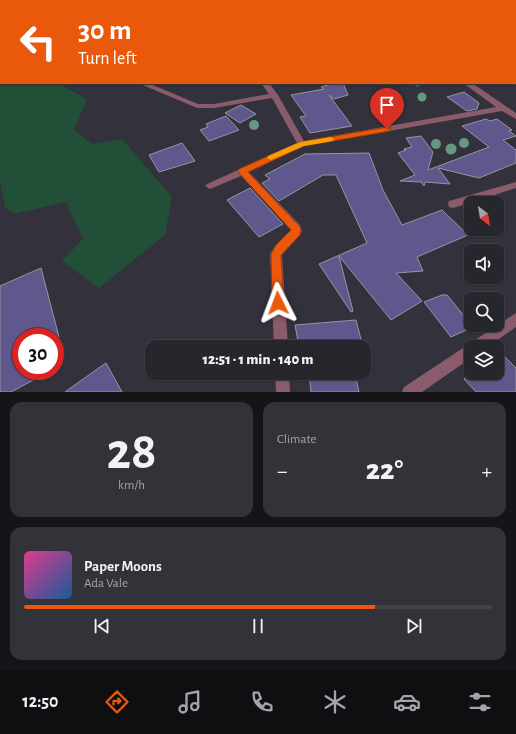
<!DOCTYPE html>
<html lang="en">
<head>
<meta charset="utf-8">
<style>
	body { margin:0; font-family:"Alegreya Sans",sans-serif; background:#323239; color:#f1f3f6; height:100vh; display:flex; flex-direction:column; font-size:15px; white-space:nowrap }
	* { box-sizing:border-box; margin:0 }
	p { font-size:13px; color:#a4a5aa }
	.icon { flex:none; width:22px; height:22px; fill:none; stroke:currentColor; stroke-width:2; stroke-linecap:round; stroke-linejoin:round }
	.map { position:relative; height:392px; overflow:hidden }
	.drawer { display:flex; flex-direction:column; gap:10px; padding:10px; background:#151519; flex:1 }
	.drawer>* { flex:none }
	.guide { position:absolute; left:0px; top:0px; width:516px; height:84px; box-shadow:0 1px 3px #0004,0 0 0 1px #424349; background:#ea580c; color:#fff; overflow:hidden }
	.needle { width:26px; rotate:149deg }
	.fabs { position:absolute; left:464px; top:196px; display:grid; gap:8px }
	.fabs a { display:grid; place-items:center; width:40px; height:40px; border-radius:8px; background:#26262d; box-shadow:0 1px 3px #0004,0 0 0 1px #424349; font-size:20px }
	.speed { position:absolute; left:12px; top:328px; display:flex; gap:8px; font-size:20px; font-weight:700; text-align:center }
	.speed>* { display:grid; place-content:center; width:52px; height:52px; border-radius:50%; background:#26262d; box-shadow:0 1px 3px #0004,0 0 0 1px #424349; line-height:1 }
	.speed .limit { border:6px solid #d22; background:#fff; color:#111 }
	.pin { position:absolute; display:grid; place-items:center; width:34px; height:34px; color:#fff; margin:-41px -17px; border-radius:50% 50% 50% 0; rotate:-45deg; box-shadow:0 0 4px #0007 }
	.pin .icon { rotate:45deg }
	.me { position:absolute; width:44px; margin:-22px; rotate:357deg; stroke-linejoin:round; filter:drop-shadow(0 0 3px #0008) }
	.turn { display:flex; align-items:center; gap:14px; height:84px; padding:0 12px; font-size:18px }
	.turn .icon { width:52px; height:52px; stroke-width:2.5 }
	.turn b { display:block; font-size:28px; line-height:34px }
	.big { font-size:30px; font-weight:800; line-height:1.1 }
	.drawer .widget { flex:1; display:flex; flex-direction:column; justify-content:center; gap:6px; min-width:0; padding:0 14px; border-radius:12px; background:#323239 }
	.drawer .dial { align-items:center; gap:0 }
	.dial b { font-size:52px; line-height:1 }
	.song { display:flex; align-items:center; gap:12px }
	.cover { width:48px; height:48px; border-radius:6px; background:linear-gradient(135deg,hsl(330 70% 55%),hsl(210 70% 35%)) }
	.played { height:4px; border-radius:2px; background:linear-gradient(90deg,#ea580c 75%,#424349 75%) }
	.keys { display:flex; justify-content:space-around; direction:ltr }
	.heat { display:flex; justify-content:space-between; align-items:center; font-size:22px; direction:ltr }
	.drawer .tiles { flex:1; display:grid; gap:10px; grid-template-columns:1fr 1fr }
	.widget:last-child { grid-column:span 2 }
	.trip { position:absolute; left:145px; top:340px; width:226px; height:40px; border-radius:12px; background:#26262d; box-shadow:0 1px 3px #0004,0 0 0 1px #424349; font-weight:800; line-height:40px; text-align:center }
	.dock { display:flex; height:64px; justify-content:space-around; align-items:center; background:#0f0f12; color:#a4a5aa }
	.dock .icon { width:28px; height:28px }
	.dock .active { color:#ea580c }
	.dock b { font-size:18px; color:#f1f3f6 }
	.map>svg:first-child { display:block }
	.green { fill:#224f37 }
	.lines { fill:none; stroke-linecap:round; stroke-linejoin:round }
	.stream { fill:#246988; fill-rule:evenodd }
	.building { fill:#5e588c; stroke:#9695a1 }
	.minor { fill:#8a5b6b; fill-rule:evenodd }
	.tree { fill:#679780 }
	.route { fill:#ea580c; stroke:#983908 }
	.slow { fill:#f59e0b }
</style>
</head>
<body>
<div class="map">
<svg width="516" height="392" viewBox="0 0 516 392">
	<rect width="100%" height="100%" fill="#33323c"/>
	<path class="green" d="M0,83h62l3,4 22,12 -13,31 18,14 30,-5 50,58 -7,38 -66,53 -37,-27 21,-22 -17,-37 -52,12 -9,-7 -5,-25z"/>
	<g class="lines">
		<path class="stream" d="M0,24h1v3h-1z
			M412,83h4l4,3 -3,1z"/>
	</g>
	<path class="building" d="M336,83h7l5,12 -14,4 -5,-4 23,31 -42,7 -10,-16 6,-1 -15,-21 33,-6 -3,-2z
		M464,92l15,11 -2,6 -10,2 -20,-14z
		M241,105l15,9 -16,9 -15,-10z
		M226,116l13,14 -30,11 -9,-11 8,-3 -2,-3z
		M486,119l4,2 7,-2 15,11 -3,1 7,5 -13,4 13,10v13l-37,15 -41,-10 12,16 -25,-2 -1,4 -3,-4 -21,-1 15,-6 -17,-22 8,-3 -2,-1 8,-2 -6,-9 15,-2 12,16 -5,18 61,-23 -27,-21z
		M182,143l13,18 -36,11 -10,-17z
		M369,153l14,37 19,35 40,-15 26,25 -51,22 6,14 -27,2 26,28 -31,19 -52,-64 14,55 -2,1 -32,-48 48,-21 -31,-68h-13l-44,26 -17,-18 8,-4 -5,-4 40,-21z
		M250,188l33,36 -24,13 -32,-37z
		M41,268l18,69h-38v34h29l-39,21h-11v-106z
		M442,295h5l26,32 -22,10 -27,-35z
		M356,320l7,27h-64l-4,-22z
		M497,349l19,19v24h-40l-12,-13 8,-6h25z
		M106,363l16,29h-57l28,-20z
		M309,373h46l4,19h-48z"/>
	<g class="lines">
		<path class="minor" d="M341,0h6l1,1h-6z
			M504,0h10l-11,1z
			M515,25l1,1v4l-1,-1z
			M138,83h10l50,21h16l55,-10 -8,-11h8l9,12 26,46 192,-34 -33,-24h9l44,30v6l-14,-8 -198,35 -55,26 51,53 2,7 -20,23 6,92h-14l-4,-93 6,-9 15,-15 -50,-54 -31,13 -5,-3 2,-2 90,-41 -25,-45 -58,10h-17z
			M516,182v6l-63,20 -4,-1 -1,-3 1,-3z
			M516,313v14l-29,20h-16v11l-49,34h-20l2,-5z
			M275,373h14l1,19h-14z"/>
	</g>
	<g class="tree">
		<circle cx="422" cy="97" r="4.5"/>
		<circle cx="254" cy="125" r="5"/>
		<circle cx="464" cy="143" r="5"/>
		<circle cx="436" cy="144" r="5"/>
		<circle cx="451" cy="149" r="5.5"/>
	</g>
	<path class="route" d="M387,127l4,2 -1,2 -86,15 -56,26 53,56 -1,7 -19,20 3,48 -2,4 -4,2 -4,-2 -2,-4 -1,-49 5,-9 15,-15 -52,-57 -1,-2 1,-2 61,-27z"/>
	<path class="slow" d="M331,137l3,2 -1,2 -29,5 -33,14 -4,-2 1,-2 32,-14z"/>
</svg>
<div class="fabs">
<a><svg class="needle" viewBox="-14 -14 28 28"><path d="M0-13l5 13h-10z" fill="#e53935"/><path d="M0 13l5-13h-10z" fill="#a4a5aa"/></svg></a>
<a><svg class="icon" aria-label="sound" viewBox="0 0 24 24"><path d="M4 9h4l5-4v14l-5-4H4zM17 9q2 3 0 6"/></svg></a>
<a><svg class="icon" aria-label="search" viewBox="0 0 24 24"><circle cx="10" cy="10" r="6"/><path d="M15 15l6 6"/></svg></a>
<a><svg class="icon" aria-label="layers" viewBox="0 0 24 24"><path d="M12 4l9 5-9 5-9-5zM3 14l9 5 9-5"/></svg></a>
</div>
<div class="speed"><div class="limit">30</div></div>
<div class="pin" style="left:387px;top:129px;background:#d93025"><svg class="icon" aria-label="arrive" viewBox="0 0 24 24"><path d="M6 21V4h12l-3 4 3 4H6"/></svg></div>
<svg class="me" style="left:278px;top:303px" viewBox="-20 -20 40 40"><path d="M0-17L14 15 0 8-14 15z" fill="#ea580c" stroke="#fff" stroke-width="4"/></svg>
<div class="trip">12:51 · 1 min · 140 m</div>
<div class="guide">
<div class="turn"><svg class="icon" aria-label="left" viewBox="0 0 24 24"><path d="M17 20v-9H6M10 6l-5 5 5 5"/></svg><div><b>30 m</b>Turn left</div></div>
</div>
</div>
<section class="drawer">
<div class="tiles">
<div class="widget dial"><b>28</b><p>km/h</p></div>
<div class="widget"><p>Climate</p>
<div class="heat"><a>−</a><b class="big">22°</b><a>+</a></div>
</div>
<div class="widget">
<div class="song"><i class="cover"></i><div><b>Paper Moons</b><p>Ada Vale</p></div></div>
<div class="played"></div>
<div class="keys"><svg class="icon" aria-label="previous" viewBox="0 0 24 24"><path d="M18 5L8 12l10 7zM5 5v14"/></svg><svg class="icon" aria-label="pause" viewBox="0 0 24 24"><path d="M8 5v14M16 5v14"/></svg><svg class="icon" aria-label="next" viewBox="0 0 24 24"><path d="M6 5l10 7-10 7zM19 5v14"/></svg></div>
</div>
</div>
</section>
<nav class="dock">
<b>12:50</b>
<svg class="icon active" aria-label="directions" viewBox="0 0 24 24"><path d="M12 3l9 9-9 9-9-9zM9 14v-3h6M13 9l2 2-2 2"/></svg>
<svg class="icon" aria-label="music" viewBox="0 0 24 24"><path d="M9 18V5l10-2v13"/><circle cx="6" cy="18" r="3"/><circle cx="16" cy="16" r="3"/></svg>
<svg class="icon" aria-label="phone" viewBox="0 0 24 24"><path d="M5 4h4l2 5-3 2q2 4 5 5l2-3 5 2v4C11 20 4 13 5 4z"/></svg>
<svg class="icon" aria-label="climate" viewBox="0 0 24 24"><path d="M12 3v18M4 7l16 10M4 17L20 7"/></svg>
<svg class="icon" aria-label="car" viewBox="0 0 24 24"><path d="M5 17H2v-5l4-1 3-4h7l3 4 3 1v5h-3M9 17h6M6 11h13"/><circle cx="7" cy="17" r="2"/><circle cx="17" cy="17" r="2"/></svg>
<svg class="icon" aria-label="filters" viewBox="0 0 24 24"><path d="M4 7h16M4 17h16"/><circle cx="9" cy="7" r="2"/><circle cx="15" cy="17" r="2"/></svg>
</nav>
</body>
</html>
